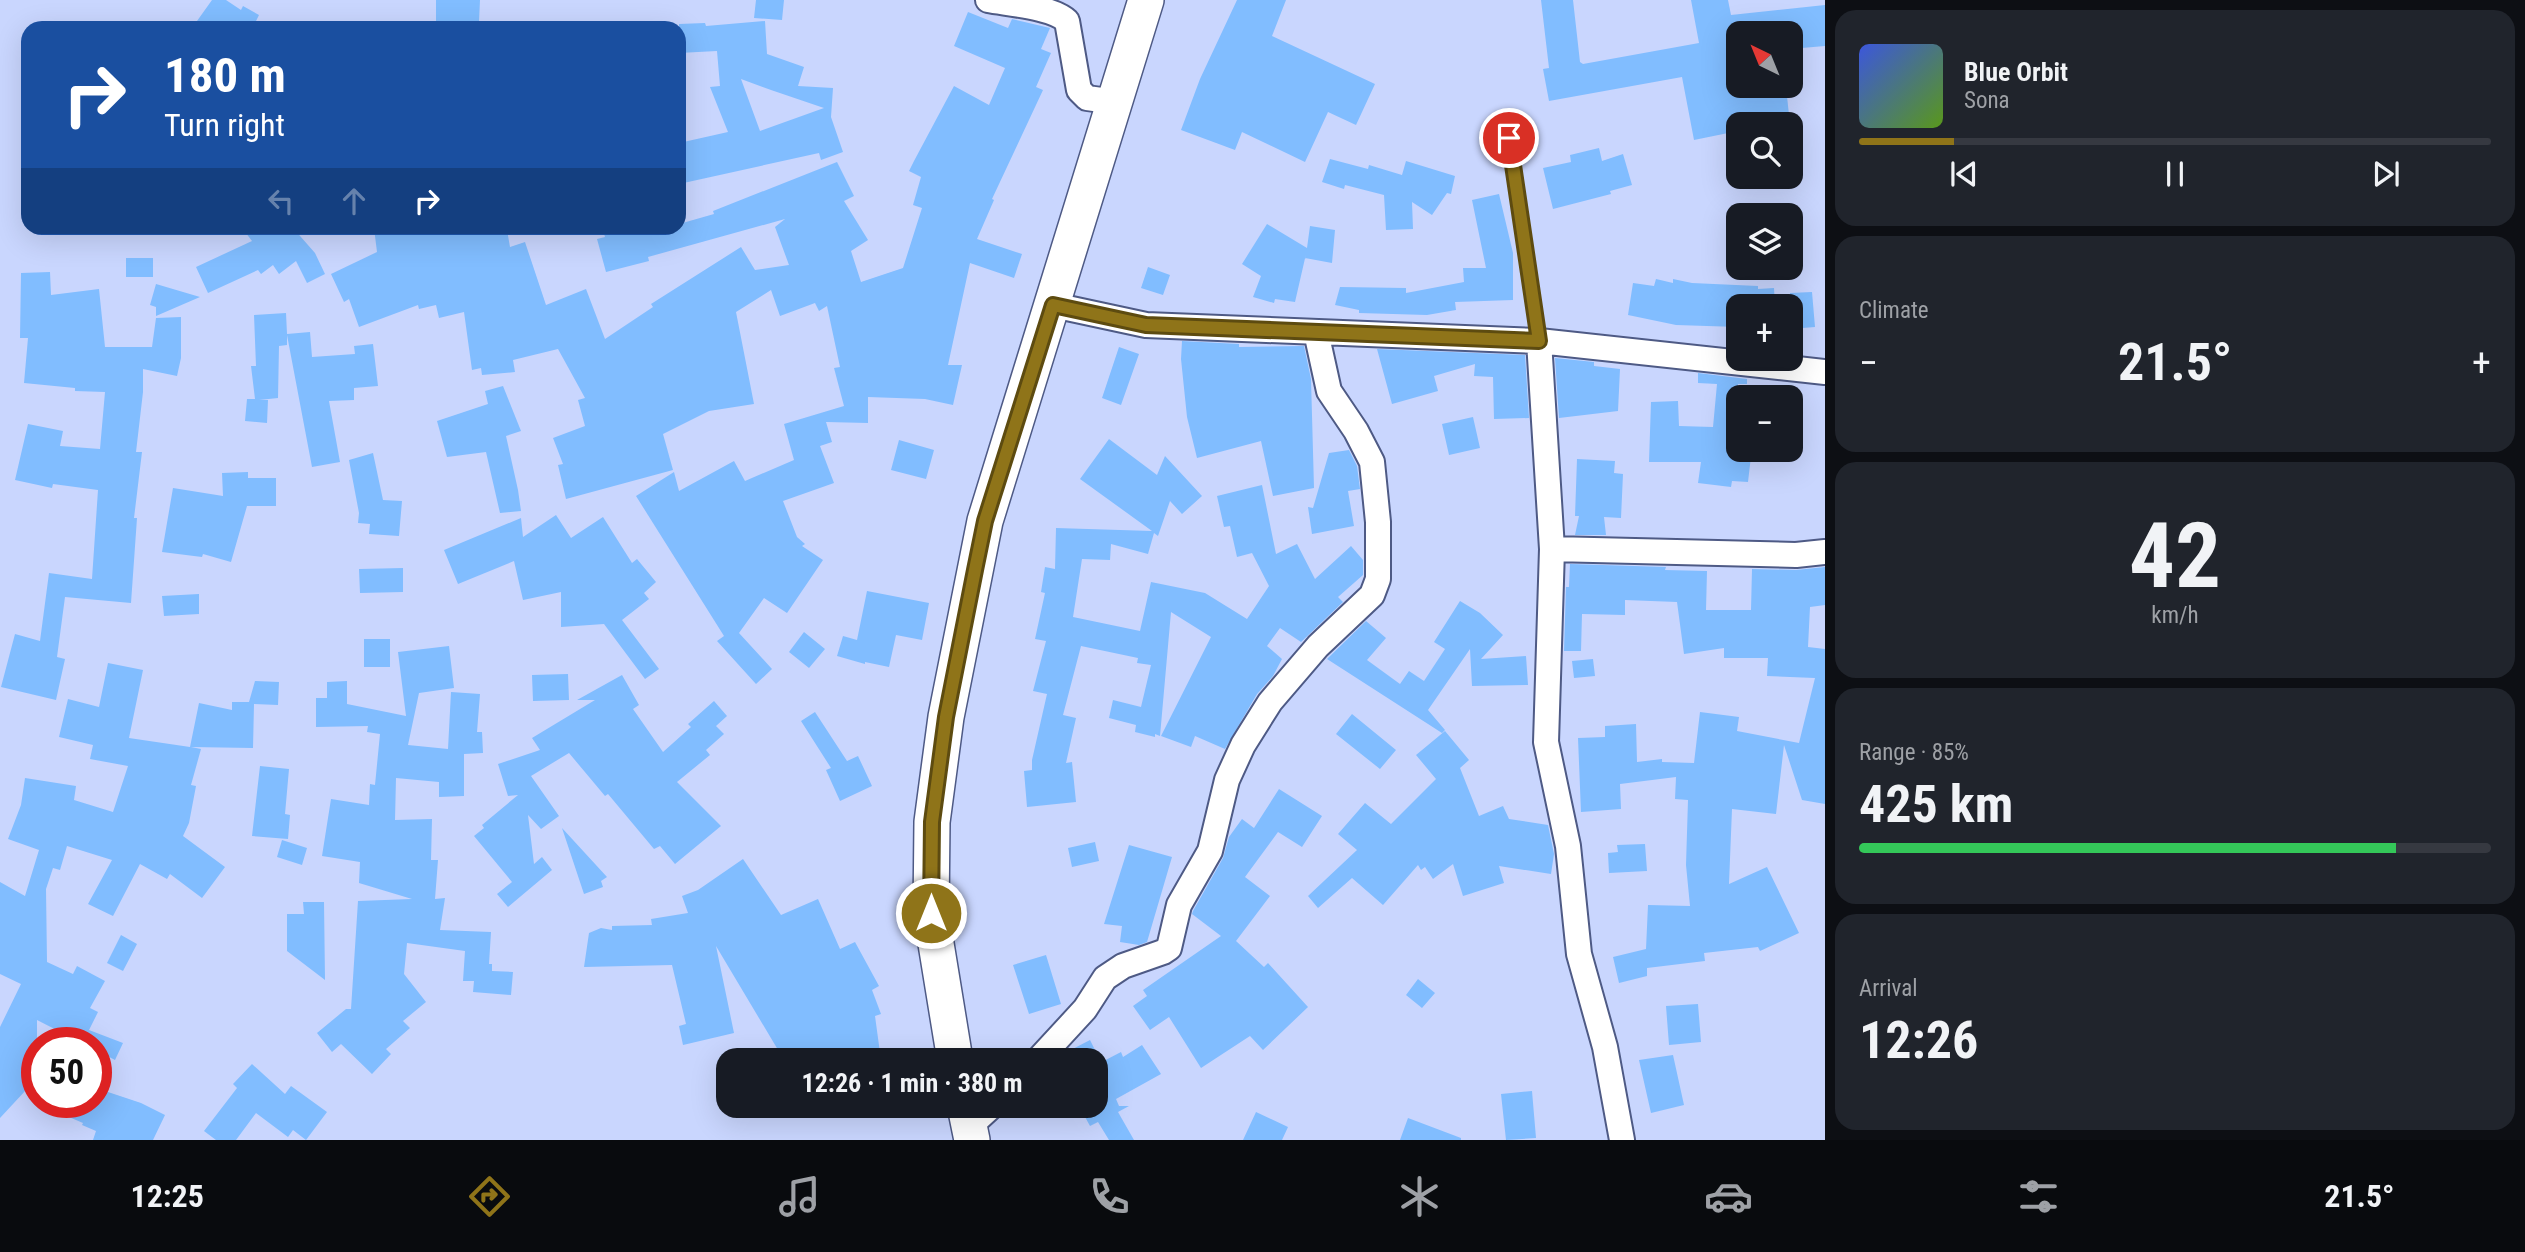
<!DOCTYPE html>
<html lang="en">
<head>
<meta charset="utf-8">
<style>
	body { margin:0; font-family:"Roboto Condensed",sans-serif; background:#20242c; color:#f1f3f6; height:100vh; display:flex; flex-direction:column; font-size:26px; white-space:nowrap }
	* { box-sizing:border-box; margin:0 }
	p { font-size:23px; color:#9ea1a6 }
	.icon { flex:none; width:38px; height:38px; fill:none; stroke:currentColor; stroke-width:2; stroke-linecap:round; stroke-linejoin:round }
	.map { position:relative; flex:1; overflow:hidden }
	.drawer { display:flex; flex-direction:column; gap:10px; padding:10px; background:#0d0f14; width:700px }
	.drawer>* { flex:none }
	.banner { position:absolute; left:21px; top:21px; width:665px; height:214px; border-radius:21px; box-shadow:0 7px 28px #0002; background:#1a4fa0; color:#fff; overflow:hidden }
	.needle { width:46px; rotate:317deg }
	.tools { position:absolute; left:1726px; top:21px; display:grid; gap:14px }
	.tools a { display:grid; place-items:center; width:77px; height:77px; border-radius:14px; background:#171b24; box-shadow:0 7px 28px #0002; font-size:35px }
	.speed { position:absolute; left:21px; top:1027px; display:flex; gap:14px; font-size:35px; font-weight:700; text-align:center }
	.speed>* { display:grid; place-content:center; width:91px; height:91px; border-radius:50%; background:#171b24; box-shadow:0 7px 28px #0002; line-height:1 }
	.speed .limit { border:10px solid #d22; background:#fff; color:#111 }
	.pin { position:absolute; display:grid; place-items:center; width:60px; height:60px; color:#fff; margin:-30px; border:4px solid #fff; border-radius:50%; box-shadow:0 2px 7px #0007 }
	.me { position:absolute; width:77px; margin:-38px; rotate:0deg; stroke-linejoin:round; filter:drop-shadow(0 0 5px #0008) }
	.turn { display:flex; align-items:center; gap:24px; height:147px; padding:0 28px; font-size:32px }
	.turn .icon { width:91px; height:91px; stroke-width:2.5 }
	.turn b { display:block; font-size:49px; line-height:60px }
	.lanes { display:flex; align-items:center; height:66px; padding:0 28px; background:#0003; justify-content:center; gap:35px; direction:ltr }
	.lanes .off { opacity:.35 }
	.big { font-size:52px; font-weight:700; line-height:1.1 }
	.drawer .tile { flex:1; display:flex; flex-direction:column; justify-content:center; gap:10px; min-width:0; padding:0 24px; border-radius:21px; background:#20242c }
	.drawer .dial { align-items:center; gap:0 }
	.dial b { font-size:91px; line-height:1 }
	.song { display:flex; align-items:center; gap:21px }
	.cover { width:84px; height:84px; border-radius:10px; background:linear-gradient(135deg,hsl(230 70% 55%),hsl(90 70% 35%)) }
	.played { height:7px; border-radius:4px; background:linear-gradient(90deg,#8f7419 15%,#363941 15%) }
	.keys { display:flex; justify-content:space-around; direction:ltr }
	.heat { display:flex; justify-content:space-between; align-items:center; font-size:38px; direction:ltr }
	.charge { height:10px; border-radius:5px; background:linear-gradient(90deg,#34c759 85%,#363941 0) }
	.trip { position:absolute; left:716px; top:1048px; width:392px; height:70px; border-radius:21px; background:#171b24; box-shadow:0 7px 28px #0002; font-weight:700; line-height:70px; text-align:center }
	.tabs { display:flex; height:112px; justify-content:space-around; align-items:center; background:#090b0e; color:#9ea1a6 }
	.tabs .icon { width:49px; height:49px }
	.tabs .on { color:#8f7419 }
	.tabs b { font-size:32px; color:#f1f3f6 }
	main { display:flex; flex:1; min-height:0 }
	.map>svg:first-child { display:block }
	.building { fill:#81bdff; fill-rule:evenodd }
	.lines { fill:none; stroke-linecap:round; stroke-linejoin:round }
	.service-casing { stroke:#4e5a85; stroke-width:16 }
	.minor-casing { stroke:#4e5a85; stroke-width:28 }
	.secondary-casing { stroke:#4e5a85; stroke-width:38 }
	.service { stroke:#fff; stroke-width:12 }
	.minor { stroke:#fff; stroke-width:24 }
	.secondary { stroke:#fff; stroke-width:35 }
	.route-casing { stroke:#5d4b10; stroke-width:18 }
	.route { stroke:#8f7419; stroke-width:12 }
</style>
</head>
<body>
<main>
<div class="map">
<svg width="1825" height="1140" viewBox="0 0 1825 1140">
	<rect width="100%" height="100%" fill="#c9d6fe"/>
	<path class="building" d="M212,0h14l15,10 2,-4 16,9 -3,6 10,7h-74z
		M436,0h44l-1,22h-43z
		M756,0h28l-2,20 -28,-2z
		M1237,0h49l-14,36 103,48 -19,41 -28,-13 -23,50 -63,-30 -7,18 -54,-20 19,-51z
		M1541,0h32l7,62 3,2 116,-21 -8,-43h37l3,15 94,-10v41l-35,3v-16h-56l4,21v40l48,-7 4,37h-52v7l-44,9 -12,-63 -133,24 -6,-32 6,-1z
		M968,12l40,16 4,-9 38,9 -9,21 10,4 -15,34 7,3 -51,109 2,1 -17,39 45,15 -8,24 -44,-15 -22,102h14l-9,40 -28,-6 -57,-2v26l-42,-1 6,20 -12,4 14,37 -51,18 14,36 8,7 -3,2 21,14 -36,53 -23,-15 -25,35 33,36 -16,15 -39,-43 7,-5 -88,-140 38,-24 5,19 55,-30 11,20 49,-21 -10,-36 60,-18 -10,-38 6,-1 -13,-61 -8,5 -4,-8 -35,13 -9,-26 -35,22 18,92 -45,7 -46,23 10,36 -107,29 -8,-34 5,-1 -10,-26 32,-12 -7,-26 7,-2 -27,-49 -45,11 2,12 -33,3 -1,-7 -9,2 -8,-58 -25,6 -3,-13 -17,4 -1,-4 -59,22 -10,-28 -5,3 -13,-28 46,-22 -3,-24h111l1,6 21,-4 3,17 15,-5 21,63 40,-16 19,50 48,-32 -2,-3 90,-57 14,23 34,-5 -14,-38 10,-8 -137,38 1,4 -43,11 -9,-33 8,-2 -2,-7 11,-2h26l2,7 25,-7h12v-4l35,-10 -1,-3 124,-49 17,34 -10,5 24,39 -17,11 10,31 42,-14 19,-60 -9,-3 8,-28 -12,-6 5,-10 40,-75 35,19 16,-37 -51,-22z
		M765,21l2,33 37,13 -6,19 35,2 -2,29 12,35 -22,8 -2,-7 -140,31v-41l49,-11 -18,-45 10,-1 -3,-35 -38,2v-29l26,-1 1,3zM741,79l30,11 53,18 -64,23z
		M1599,148l3,13 21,-7 9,31 -22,6 1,3 -58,15 -10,-41 28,-6 -1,-7z
		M1330,159l38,10 1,-4 33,10 4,-14 49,15 -4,18 -4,-1 -15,22 -20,-13 1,27 -27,1 -2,-35 -39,-10 -1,4 -22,-7z
		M1499,194l14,59v47l-58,2 1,8 -29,5 -68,-2v-3l-24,-5 5,-18 66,1v5l58,-11 -1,-14h23l-14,-68z
		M1267,224l40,24 3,-22 25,4 -3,33 -27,-5 1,-4 -11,48 -20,-3 -1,4 -21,-6 8,-21 -19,-12z
		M242,228h51l22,25 10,21 -18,9 -11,-22 -17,13 -6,-9 -12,9 -3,-4 -50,23 -12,-26 56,-26z
		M126,258h27v19h-27z
		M1148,267l22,8 -7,20 -22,-7z
		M50,272l1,23 48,-6 6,58h47l4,-29 25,-1v41l-4,18 -34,-7v23l-7,60h6l-8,66h3l-6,85 -66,-6 -8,60 8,2 -9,41 -55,-13 14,-53 25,7 9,-68 43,6 6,-89 -45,-6 -1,4 -37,-8 13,-56 35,7 -3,15 40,3 5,-57 -30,-1v-3l-51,-5 4,-45h-8l1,-65z
		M1656,279l17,4v-4l19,4 66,3v3l16,-1 1,18h-37v21l-62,-2 -48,-10 5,-32 21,3z
		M156,284l44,13 -44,19v-9l-6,-2z
		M1812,292l3,35 -25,2v-36z
		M286,313l1,21 23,-2 2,25 43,-3 -1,-8 19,-2 5,42 -24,2v12l-25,1 11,61 -28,5 -25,-132v10l-8,1 -1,52 -19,2h9l-1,23 -22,-2 2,-22h8l-4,-33h5l-2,-51z
		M1182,341l57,3v3l65,-1 7,33 3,109 -41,8 -12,-55 -64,17 -10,-41 -6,-58z
		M1119,347l20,7 -18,51 -19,-7z
		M1377,349l148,6 4,63 -35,1 -1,-42 -19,-1 1,-12 -41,12 4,15 -46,13z
		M1555,358l39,4v4l26,3 -2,42 -59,7z
		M1698,373l49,6v5h-9v71l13,1 -3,26 -16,-1 -1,6 -33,-4 3,-21h-52l2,-60 27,-1 1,25 34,1 4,-43 -19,-1z
		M503,386l18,45 -15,5 12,54 3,21 -21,2 -14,-61 -39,5 -10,-36 51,-17 -3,-13z
		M1473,417l7,31 -31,7 -7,-31z
		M1109,439l48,36 8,-19 37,40 -20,18 -12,-13 -12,35 -4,-3 -6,21 -37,-10 -1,16 -28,-1 -9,58 67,14 11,-49 54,11 42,26 22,-33 -17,-33 -15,4 -7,-31 -6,1 -7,-31 45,-11 14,69 21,-10 18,35 36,-33 12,14v15l-25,22 5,5 -42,40 -21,-14 -13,18 15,13 -9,17 -16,18 -32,55 -30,-13 -4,11 -30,-11 50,-99 -40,-25 -11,124 -5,-2v3l-20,-5 1,-7 -27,-7 4,-18 28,7 10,-42 -14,-2 1,-5 -57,-12 -18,69 13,3 -10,45 6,-1 4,40 -49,5 -3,-36 8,-1v-10l15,-66 -14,-3 13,-50 -11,-2 10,-46 -4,-1 4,-25 10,2 1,-41 96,3 -72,-52z
		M899,440l35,10 -8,29 -35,-9z
		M1349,450l8,16 3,23 -12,2 6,35 -42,8 -4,-27 5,1 16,-55z
		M373,453l10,47 19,1 -3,35 -30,-2 1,-10 -12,-1 1,-10 -10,-53z
		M1577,459l38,2 -1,12 9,1 -2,44 -17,-1 2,18h-31l4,-19h-4z
		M248,472v6h28v28h-29l-16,56 -28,-8 -1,3 -40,-5 11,-64 50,8 -1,-23z
		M556,515l15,23 32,-21 29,46 5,-4 19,23 -12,11 5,6 -27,21 37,49 -14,10 -41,-55 -43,3v-35l-38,8 -9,-39 -56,23 -14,-34 77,-32 2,19z
		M1570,564l96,3 -1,3 42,1 -1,39h45l1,-41 44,1 29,-3v38l-15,2 -2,40 17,2v155l-23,-4 -18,-55 -8,69 -44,-5 -3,75 38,-17 32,66 -39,18 -2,-4 -54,6 1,8 -58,7v8l-28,7 -6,-26 33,-8 2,-44 42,1 -4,-41 2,-65 -13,-1 1,-22 -56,7 1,25 -40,3 -3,-74 27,-1v-11l31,-2 1,38 25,-3v3l32,1 6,-51 39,5 -2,14 62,12 16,-65 -48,-2 1,-18h-44v-10l-40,6 -7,-52 -52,-2v15l-43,-1 -1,37h-17l2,-64h3z
		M403,568v24l-43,1 -1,-24z
		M867,591l62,12 -7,37 -26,-5 -7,32 -24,-5v2l-28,-8 6,-20 14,4z
		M199,594v20l-35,2 -2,-20z
		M1460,601l20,12 23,22 -22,24 45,-3 2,29 -56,1 -2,-37 -42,61 17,20 -3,3 -115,-74 39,-38 20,17 -19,22 33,24 9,-13 15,10 21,-32 -11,-7z
		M804,632l21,17 -16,19 -20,-16z
		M364,639h26v28h-26z
		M449,646l5,42 -35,5 -11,52 40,4 3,-57 29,2 -3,38h5l1,21 -19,1v42l-25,1v-15l-43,-4 -1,42 37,-1 -1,41h7l-3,39 10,-1 -5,32 51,2 -2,32h3v7l21,1 -2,23 -38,-3 1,-11h-11l2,-30 -58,-8 -3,31 22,28 -23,19 7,7 -24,21 5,5 -19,20 -31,-30 -9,8 -15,-19 29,-24h5l7,-108 54,-2 -53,-16 1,-21 -38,-6 9,-57 38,6 1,-21 5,1 5,-51 -13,-2 1,-6 -52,1v-29h11v-16l20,-1v23l59,12 -8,-64z
		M1593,659l2,17 -21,2 -2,-17z
		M108,663l35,7 -14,68 61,9 9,-44 33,7v-8h17l6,-21 24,1 -1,23 -24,-1 -1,44 -62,-1 10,2 -10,36 5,1 -7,37 -6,13 42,31 -23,31 -32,-24 -3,5 -27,-15 -27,52 -25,-12 24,-44 -45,-14 -7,24 -7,-2 -7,21 1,73 26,12 4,-8 28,15 -15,27 8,4 -9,18 34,13 -8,17 -19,-10v-7h-14l-45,-23v74l-11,-4 -26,28v-91l21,-43 -21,-10v-92l25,14 14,-46 -31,-11 13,-34 4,-27 51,8 -2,14 39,12 15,-46 -38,-7 3,-14 -34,-8 9,-38 31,8z
		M568,674l1,26 -36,1 -1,-26z
		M622,675l17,30 -6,4 30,43 28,-25 -3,-3 26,-23 13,15 -11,10 8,8 -18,16 4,5 -33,27 44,44 -46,38 -15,-18 -6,3 -46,-55 -3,2 -36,-43 -38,23 28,40 -18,13 -13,-14 6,49 8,-7 10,13 -44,37 -11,-13 15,-12 -38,-46 10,-8 -2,-3 36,-30 -10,1 -10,-32 42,-14 -8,-12 63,-38h-18z
		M815,712l32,49 11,-5 14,30 -32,15 -14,-31 5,-2 -30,-47z
		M1352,714l44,36 -16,19 -44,-35z
		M1445,731l24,29 -9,8 19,48 24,-10 6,13 39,6 6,29 -3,20 -52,-8 5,17 -41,13 -10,-32 -20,15 -8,-12 -4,3 -3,-5 -35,40 -31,-27 -34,30 -10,-12 49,-46 -19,-16 27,-31 26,21 45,-45 -20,-24z
		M260,766l29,3 -4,45 5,1 -2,24 -36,-3z
		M1279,789l43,27 -20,31 -24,-15 -33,45 25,19 -34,45 28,26 4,-4 40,44 -45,43 -13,-14 -49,32 -32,-51 -19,13 -17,-24 14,-10 -4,-6 78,-54 -29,-22 1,-3 30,-53 6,-21 13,-18 12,9z
		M562,828l45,49 -6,4 2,6 -19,7z
		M282,840l25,8 -5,17 -25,-8z
		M1095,842l4,19 -27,6 -4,-19z
		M1645,844l2,27 -38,2 -1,-20 10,-1 -1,-7z
		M1129,845l43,12 -25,85 -8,3 -19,-3 2,-16 -18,-2z
		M743,859l38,56 37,-16 22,50 15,-7 24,44 -7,4 9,24 -6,2 6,44h-97l-68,-114 18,87 -51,12 -4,-19 7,-2 -14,-59 -88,2 5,-34 12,-5 11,2v-4l40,-1 -1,-6 37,-6 -6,-17 16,-6z
		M303,902h21l1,78 -38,-29v-37h17z
		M121,935l16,9 -14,27 -16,-8z
		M1046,955l15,49 -32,10 -16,-49z
		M1418,979l17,14 -13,15 -16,-13z
		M1698,1004l3,38 -32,3 -3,-39z
		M1090,1040l10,20h-42l7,-7z
		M1142,1045l19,29 -45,25 3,7h10l-11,6 16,28h-25l-11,-18 -8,4 -11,-20h17v-41l25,-13 2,5z
		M1673,1055l11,50 -33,8 -12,-53z
		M252,1064l33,30 6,-8 36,26 -21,28 -13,-10 -5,7 -32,-24 -20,27h-20l-12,-9 33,-43 -4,-4z
		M96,1088l45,15 24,12 -12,25h-60l3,-9 -14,-6 1,-2 -47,-20 60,-1z
		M1532,1091l4,47 -30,2 -5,-46z
		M1256,1112l32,15 -6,13h-39z
		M1408,1118l53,20v2h-61z"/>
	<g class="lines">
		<g class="service-casing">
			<path id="service" d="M1509,138l30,203"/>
		</g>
		<g class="minor-casing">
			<path id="minor" d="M988,0c21,4 64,7 79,21l12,69 8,8 29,4
				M1053,305l93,20 393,16 286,31
				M1539,341l13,208 -6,193 22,104 11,108 26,93 17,93
				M1552,549l244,6 29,-3
				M1038,1060l47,-51 20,-31 18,-12 40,-14 6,-4 10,-43 31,-54 17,-71 16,-35 27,-43 48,-56 54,-51 6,-16v-57l-6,-60 -16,-31 -27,-40 -13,-59
				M969,1127l23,-21"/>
		</g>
		<g class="secondary-casing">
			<path id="secondary" d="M955,1060l-24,-147 1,-91 14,-105 39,-196 161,-521
				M965,1106l7,34"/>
		</g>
		<use href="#service" class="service"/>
		<use href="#minor" class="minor"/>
		<use href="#secondary" class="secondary"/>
	</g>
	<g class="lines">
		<g class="route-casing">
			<path id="route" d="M931,913l1,-91 14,-105 29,-147 10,-49 68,-216 93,20 393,16 -30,-203"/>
		</g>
		<use href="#route" class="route"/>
	</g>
</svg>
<div class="tools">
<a><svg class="needle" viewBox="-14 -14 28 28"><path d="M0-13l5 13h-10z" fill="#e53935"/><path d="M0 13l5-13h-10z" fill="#9ea1a6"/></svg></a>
<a><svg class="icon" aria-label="search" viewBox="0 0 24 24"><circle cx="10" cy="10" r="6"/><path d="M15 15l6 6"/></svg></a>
<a><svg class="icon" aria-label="layers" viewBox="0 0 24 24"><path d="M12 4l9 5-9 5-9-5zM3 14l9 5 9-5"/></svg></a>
<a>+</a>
<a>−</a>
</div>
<div class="speed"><div class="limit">50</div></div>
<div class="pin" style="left:1509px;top:138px;background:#d93025"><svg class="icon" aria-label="arrive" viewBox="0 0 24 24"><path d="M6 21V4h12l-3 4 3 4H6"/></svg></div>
<svg class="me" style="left:931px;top:913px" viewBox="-20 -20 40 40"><circle r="17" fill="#8f7419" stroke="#fff" stroke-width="3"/><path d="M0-11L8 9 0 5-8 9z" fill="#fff"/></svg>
<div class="trip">12:26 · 1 min · 380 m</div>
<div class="banner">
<div class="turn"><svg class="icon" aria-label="right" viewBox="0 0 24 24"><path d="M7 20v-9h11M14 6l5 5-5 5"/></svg><div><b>180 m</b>Turn right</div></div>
<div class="lanes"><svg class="icon off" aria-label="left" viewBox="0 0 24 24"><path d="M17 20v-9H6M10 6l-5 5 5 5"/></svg><svg class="icon off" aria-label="ahead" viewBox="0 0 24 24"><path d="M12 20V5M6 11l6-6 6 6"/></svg><svg class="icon" aria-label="right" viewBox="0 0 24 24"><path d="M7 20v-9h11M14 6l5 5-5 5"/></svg></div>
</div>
</div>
<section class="drawer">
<div class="tile">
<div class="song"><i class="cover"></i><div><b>Blue Orbit</b><p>Sona</p></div></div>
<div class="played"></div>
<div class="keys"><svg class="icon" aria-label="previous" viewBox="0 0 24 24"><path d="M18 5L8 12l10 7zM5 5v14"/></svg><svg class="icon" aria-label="pause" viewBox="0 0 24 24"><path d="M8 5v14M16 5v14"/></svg><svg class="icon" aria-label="next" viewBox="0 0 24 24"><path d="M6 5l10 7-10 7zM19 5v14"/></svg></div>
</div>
<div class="tile"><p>Climate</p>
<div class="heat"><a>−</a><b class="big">21.5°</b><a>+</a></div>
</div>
<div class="tile dial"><b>42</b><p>km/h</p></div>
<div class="tile"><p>Range · 85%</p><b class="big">425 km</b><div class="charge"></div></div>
<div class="tile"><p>Arrival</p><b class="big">12:26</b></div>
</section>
</main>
<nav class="tabs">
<b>12:25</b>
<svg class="icon on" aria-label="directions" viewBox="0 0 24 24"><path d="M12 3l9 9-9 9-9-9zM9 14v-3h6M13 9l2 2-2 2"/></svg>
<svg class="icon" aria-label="music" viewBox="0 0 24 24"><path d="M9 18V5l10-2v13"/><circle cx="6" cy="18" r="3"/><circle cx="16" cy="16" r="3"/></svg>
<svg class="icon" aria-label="phone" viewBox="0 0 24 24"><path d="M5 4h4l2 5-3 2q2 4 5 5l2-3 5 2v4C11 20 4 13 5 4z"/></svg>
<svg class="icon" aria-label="climate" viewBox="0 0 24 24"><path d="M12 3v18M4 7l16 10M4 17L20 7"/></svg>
<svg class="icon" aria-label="car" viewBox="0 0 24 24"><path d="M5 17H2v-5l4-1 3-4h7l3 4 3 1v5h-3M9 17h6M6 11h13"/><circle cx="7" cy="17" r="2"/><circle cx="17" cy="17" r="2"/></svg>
<svg class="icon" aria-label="filters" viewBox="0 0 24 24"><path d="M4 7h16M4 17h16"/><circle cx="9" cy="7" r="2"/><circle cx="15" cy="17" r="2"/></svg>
<b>21.5°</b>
</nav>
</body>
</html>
